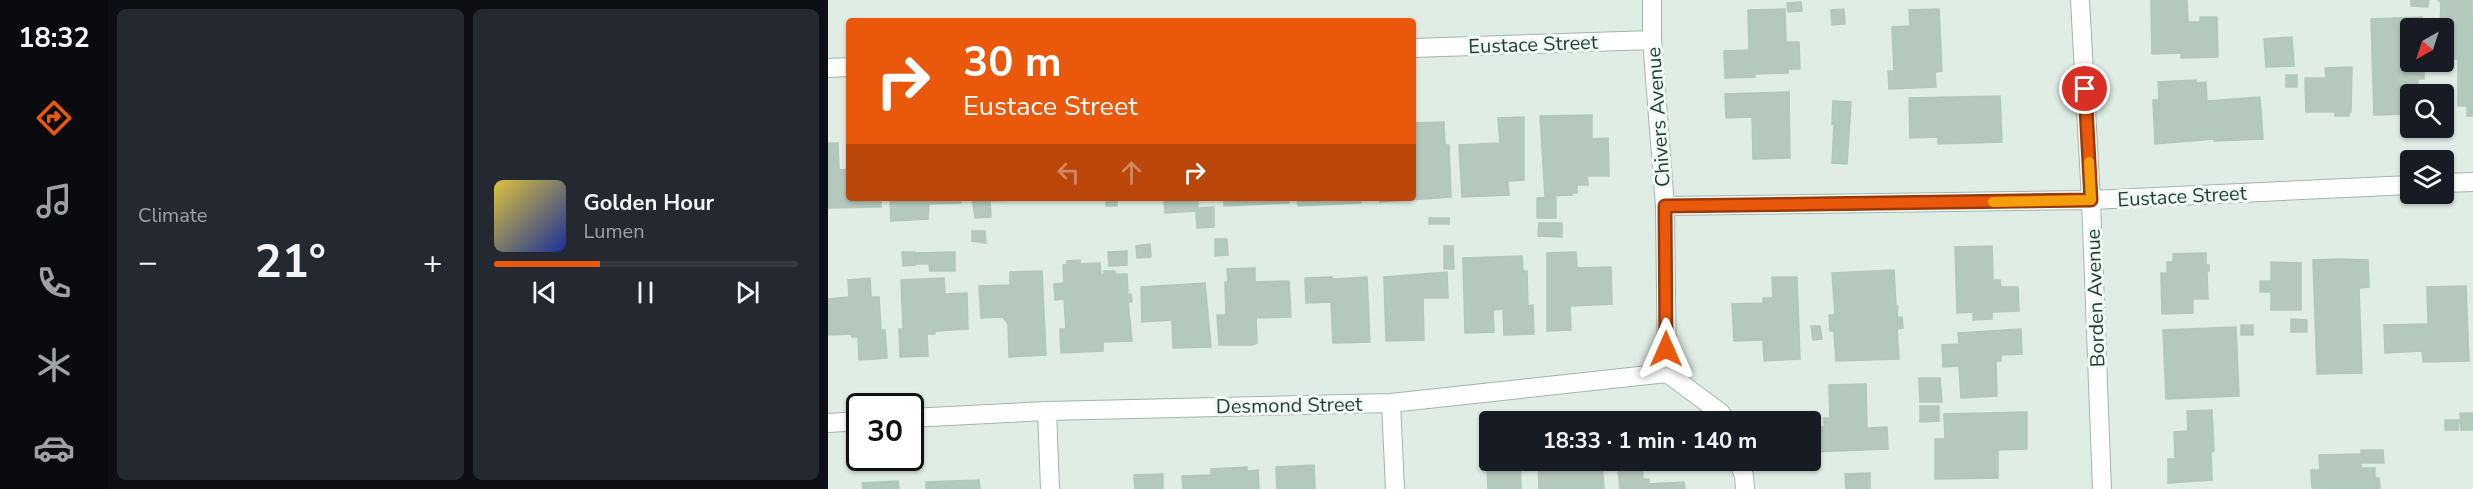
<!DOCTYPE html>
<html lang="en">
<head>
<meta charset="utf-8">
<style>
	body { margin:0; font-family:"Nunito Sans",sans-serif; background:#242831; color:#f1f3f6; height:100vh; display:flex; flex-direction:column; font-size:22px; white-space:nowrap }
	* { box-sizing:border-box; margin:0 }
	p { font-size:20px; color:#9ea1a6 }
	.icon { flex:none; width:33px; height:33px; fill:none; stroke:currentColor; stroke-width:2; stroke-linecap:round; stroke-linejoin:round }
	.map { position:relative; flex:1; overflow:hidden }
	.sheet { display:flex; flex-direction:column; gap:9px; padding:9px; background:#0d0f14; width:720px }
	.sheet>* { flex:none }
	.top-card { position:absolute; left:18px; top:18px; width:570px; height:183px; border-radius:6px; box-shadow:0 2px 4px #0004; background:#ea580c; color:#fff; overflow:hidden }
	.needle { width:39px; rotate:219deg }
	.tools { position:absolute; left:1572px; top:18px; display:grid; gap:12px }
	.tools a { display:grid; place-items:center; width:54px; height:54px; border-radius:6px; background:#171b24; box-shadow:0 2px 4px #0004; font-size:30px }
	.speed { position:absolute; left:18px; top:393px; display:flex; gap:12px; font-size:30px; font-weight:700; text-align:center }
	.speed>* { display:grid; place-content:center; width:78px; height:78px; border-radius:50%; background:#171b24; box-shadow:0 2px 4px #0004; line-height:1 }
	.speed .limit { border:3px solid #111; border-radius:9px; background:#fff; color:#111 }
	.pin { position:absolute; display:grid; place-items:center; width:51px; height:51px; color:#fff; margin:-26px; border:3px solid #fff; border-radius:50%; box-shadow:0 2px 6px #0007 }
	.me { position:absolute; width:66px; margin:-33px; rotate:0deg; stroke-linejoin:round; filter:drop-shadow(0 0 4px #0008) }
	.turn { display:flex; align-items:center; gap:21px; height:126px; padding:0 18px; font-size:27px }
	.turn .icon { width:78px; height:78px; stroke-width:2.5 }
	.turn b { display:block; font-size:42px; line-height:51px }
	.lanes { display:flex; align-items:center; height:57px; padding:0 18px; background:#0003; justify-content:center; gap:30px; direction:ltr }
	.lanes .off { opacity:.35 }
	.big { font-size:45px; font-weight:700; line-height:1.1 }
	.sheet .widget { flex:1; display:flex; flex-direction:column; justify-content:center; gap:9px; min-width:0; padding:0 21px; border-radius:9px; background:#242831 }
	.song { display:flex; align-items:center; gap:18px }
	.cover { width:72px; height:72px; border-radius:9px; background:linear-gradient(135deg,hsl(50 70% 55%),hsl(230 70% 35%)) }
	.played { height:6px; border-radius:3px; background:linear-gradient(90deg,#ea580c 35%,#363941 35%) }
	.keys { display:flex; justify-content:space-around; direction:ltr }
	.heat { display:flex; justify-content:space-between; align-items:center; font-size:33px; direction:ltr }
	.sheet .tiles { flex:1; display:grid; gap:9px; grid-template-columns:repeat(2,1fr) }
	.trip { position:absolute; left:651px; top:411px; width:342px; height:60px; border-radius:6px; background:#171b24; box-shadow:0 2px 4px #0004; font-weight:700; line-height:60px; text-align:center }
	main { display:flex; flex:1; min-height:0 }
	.tab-bar { display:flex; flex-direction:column; width:108px; justify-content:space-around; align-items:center; background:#090b0e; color:#9ea1a6 }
	.tab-bar .icon { width:42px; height:42px }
	.tab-bar .on { color:#ea580c }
	.tab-bar b { font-size:27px; color:#f1f3f6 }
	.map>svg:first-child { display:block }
	.building { fill:#b5c8bd; stroke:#b1c7ba; stroke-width:1.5 }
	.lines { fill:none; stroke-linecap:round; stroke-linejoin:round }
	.minor-casing { stroke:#a2b5ab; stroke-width:20 }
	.minor { stroke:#fff; stroke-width:18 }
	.route-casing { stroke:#983908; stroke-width:15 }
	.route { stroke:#ea580c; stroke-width:10 }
	.slow { stroke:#f59e0b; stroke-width:10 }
	.labels { text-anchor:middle; stroke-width:6; stroke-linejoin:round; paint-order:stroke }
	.street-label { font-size:20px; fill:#1e3f31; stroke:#f0f9f3 }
</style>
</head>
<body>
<main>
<nav class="tab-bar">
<b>18:32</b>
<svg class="icon on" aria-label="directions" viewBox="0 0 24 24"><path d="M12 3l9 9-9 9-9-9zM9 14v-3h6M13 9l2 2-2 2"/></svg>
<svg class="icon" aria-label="music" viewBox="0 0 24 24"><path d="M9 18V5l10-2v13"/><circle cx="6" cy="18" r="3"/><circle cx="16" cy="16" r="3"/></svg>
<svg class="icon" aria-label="phone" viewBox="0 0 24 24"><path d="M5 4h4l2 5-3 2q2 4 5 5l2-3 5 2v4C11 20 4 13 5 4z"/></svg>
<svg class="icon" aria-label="climate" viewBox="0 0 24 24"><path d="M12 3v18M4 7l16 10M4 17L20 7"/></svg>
<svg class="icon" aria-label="car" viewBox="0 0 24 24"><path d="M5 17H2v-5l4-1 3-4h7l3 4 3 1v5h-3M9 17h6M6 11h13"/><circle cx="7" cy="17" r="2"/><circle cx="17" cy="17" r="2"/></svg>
</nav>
<section class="sheet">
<div class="tiles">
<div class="widget"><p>Climate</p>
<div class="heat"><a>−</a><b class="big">21°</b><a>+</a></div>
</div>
<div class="widget">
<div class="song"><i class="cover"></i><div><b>Golden Hour</b><p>Lumen</p></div></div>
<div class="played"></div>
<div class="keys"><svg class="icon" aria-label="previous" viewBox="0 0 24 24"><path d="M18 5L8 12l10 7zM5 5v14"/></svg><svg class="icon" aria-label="pause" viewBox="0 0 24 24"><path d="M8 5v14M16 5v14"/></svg><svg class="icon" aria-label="next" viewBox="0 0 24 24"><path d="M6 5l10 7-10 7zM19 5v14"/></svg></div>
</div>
</div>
</section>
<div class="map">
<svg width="1645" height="489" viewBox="0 0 1645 489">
	<rect width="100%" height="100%" fill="#e0ede5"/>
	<path class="building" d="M1323,0h36l1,22h12v-5h17l1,40 -37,1v-5l-29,1z
		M1583,0h18l-1,7 -17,-1z
		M1610,0h34l1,116h-6v-10h-9v-47h-14v-31h-4l1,-25z
		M973,2l1,9 -14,1 -1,-9z
		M957,9l1,33h13l1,27h-12v4l-33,1v3l-30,1 -1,-27 25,-1 -1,-40z
		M1016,9l1,15 -13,1 -1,-15z
		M1111,9l3,62 -7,1 1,15 -47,2 -1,-18h6l-2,-44 18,-1 -1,-16z
		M1594,17l1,11h-13v34h14v17h-6v15h-8v20l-36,1 -3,-96z
		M1464,37l2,29 -28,1 -2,-28z
		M1524,67l-1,45h-2v4h-14v-4h-29l-1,-34h21l-1,-10z
		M1458,75h11v12h-11z
		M1368,80v3l10,-1 1,19 53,-4 3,42 -49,2v-2l-59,5 -2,-44h6l-1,-18z
		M961,92l1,66 -37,1 -1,-42 -26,1 -1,-24z
		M1172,96l2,46 -64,2v-7l-28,1 -1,-40z
		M1005,101l18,1 -4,62 -15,-1 2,-39h-2z
		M764,115v24l16,-1 1,38h-22l1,9h-11v8h-5v2l-27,1 -5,-80z
		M696,117v63l-16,1 1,14 -47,2 -3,-52 41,-2 -2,-25z
		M616,122l1,23h4l2,52 -71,5 -1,-4h34v-75z
		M0,143h10l1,27 10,-1v29h32v9l-53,1z
		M728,197v21h-19v-20z
		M62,198h71v5l-32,1 -1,15 -37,2z
		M144,198h71v1l-53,2 1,16 -16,1z
		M267,198h22v8h-11v-7z
		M336,198h34v10l16,-1v20l-17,1 -1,-17 -31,2z
		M396,198h65v5l-65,3z
		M469,198h64v5l-63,3z
		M601,218h20v6h-20z
		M711,223h23v14l-24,-1z
		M144,231h13l1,12 -14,-2z
		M387,239h12l1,16 -13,1z
		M322,244l1,13 -14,1 -1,-12z
		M616,246h9l1,23h-10z
		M1164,246l1,34h7l1,7h17l1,24 -27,1v7l-19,1v-8l-16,1 -2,-66z
		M299,251v14l-18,1 -1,-14z
		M74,252h13v13l-12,1z
		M127,252v19h-25l-1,-7h-13v-11z
		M748,252l1,16 34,-1 1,37 -42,2 1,24 -24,1v-78z
		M1378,253v12h3v6h-2l1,28h-15v14l-31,1 -1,-41h6v-11h6v-8z
		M694,256l1,15h4l1,35 5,-1 1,29 -30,1 -1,-26 -10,1 1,22 -29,1 -2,-75z
		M1512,259l28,1 1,27 -10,1 3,85 -45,1 -4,-114z
		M252,260v4l20,-1 1,12h3v-4h11v3h12l1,21 3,-1 1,8h-4l4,39 -29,1v9l-42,2 -1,-24h6l-2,-30 -9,1 -1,-16 10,-1 -1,-18h4v-4z
		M1443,262l30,1v47h-30v-18h-11v-11h11z
		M427,268v14l34,-1 2,36 -35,1 1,25 -5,2h-33l-2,-30h9l-1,-33 3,1 -1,-14z
		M1066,270l2,36h2l-1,11h5l1,11 -6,1 2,30 -63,2 -2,-30h-4l-1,-16h6l-3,-42z
		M214,271l4,84 -37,2 -1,-33 -5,-7 -22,1 -2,-32 31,-1v-13z
		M619,272l1,26h-25l1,42 -38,1 -2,-64z
		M504,277v2l35,-2 3,65 -37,1 -2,-41 -25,1 -1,-25z
		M944,277h25l3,82 -36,2 -1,-21 -29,1 -2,-37 31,-1v-5h10z
		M42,278l1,19h8l2,33h4l2,28 -28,2 -1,-23h-6l-1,-3 -23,1v-36l21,-2 -1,-17z
		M116,278l1,16 22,-1 1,36 -33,2v3h-8l1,22 -28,1 -1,-28h4l-2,-49z
		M377,283l6,64 -38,1 -1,-28 -30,2 -1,-35z
		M1638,286l3,75 -46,1 -1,-11 -37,2 -1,-28 44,-1 -1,-37z
		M1463,319l16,1v12h-16z
		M1413,325h12v10h-12z
		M983,326h9l2,13 -9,1z
		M1408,327l3,69 -73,3 -3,-69z
		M1193,329l1,25 -21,1v6h-5l1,35 -36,2 -2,-32 -16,1 -1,-22 17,-1 -1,-11z
		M1091,378h21l2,24h-22z
		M1038,384l1,44 20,-1 1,22 -78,3v-25h14v-9h6l-1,-33z
		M1092,406h19v15l-19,1z
		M1384,410l2,41 -3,1 1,28 -44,3v-24h7l-1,-27 14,-1 -1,-20z
		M1199,412v37l-29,1v28l-63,1v-40h10l-1,-25z
		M1632,413h13v17h-12z
		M1617,420h14l-1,10h-13z
		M1533,450h22l1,13h-23v5h14v10h4l1,11 -68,-1 -1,-18h9l-1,-15 42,-1z
		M710,460h64l2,29h-65z
		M789,460h25l1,19h6v5l35,-2 1,7h-65z
		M692,462l1,27h-33l-1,-26z
		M486,465l1,24h-38l-1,-22z
		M419,467v4l11,-1 1,19h-76l-1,-13 29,-1v-6z
		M1042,473v16h-24l-1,-15z
		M335,474v15h-28l-1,-14z
		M151,480l1,9h-54v-7z
		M70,481l1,8h-36l-1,-6z"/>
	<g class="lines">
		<g class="minor-casing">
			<path id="minor" d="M824,0v40l13,166 2,167 54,40 3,9
				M1252,0l11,200 11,289
				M585,48l239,-8
				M0,68l21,-1
				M1616,183l29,-1
				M837,206l426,-6 319,-15
				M563,403l4,86
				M219,411l3,78
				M82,418l137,-7 344,-8 276,-30
				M0,423l32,-2
				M910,460l6,16 1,13"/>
		</g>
		<use href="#minor" class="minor"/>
	</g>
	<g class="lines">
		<g class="route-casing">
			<path id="route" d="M838,349l-1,-143 426,-6 -6,-111"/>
		</g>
		<use href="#route" class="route"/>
		<path class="slow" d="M1165,202l98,-2 -2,-38"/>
	</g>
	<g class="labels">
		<g class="street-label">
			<text transform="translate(705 44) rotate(-2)" y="7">Eustace Street</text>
			<text transform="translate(830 117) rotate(-94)" y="7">Chivers Avenue</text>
			<text transform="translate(1354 196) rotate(-3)" y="7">Eustace Street</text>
			<text transform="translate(1267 298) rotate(-92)" y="7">Borden Avenue</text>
			<text transform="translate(461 405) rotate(-1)" y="7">Desmond Street</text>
		</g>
	</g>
</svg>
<div class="tools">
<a><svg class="needle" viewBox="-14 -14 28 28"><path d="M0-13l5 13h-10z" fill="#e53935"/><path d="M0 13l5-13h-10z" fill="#9ea1a6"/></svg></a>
<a><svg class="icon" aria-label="search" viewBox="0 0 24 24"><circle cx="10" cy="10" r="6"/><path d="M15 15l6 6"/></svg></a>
<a><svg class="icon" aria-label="layers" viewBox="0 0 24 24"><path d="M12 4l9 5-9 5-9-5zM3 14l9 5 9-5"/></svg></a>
</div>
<div class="speed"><div class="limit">30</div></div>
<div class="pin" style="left:1257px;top:89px;background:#d93025"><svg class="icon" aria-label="arrive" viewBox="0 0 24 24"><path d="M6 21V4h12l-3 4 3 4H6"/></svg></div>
<svg class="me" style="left:838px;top:349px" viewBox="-20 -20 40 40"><path d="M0-17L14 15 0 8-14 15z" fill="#ea580c" stroke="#fff" stroke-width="4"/></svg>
<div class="trip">18:33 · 1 min · 140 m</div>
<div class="top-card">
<div class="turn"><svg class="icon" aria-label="right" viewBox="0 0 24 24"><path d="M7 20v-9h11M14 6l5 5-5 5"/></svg><div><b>30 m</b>Eustace Street</div></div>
<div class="lanes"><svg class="icon off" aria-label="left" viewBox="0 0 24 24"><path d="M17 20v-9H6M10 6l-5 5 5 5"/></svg><svg class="icon off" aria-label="ahead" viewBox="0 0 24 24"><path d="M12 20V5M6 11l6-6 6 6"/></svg><svg class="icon" aria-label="right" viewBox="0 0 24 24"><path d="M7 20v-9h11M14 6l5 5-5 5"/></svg></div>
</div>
</div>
</main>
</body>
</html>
